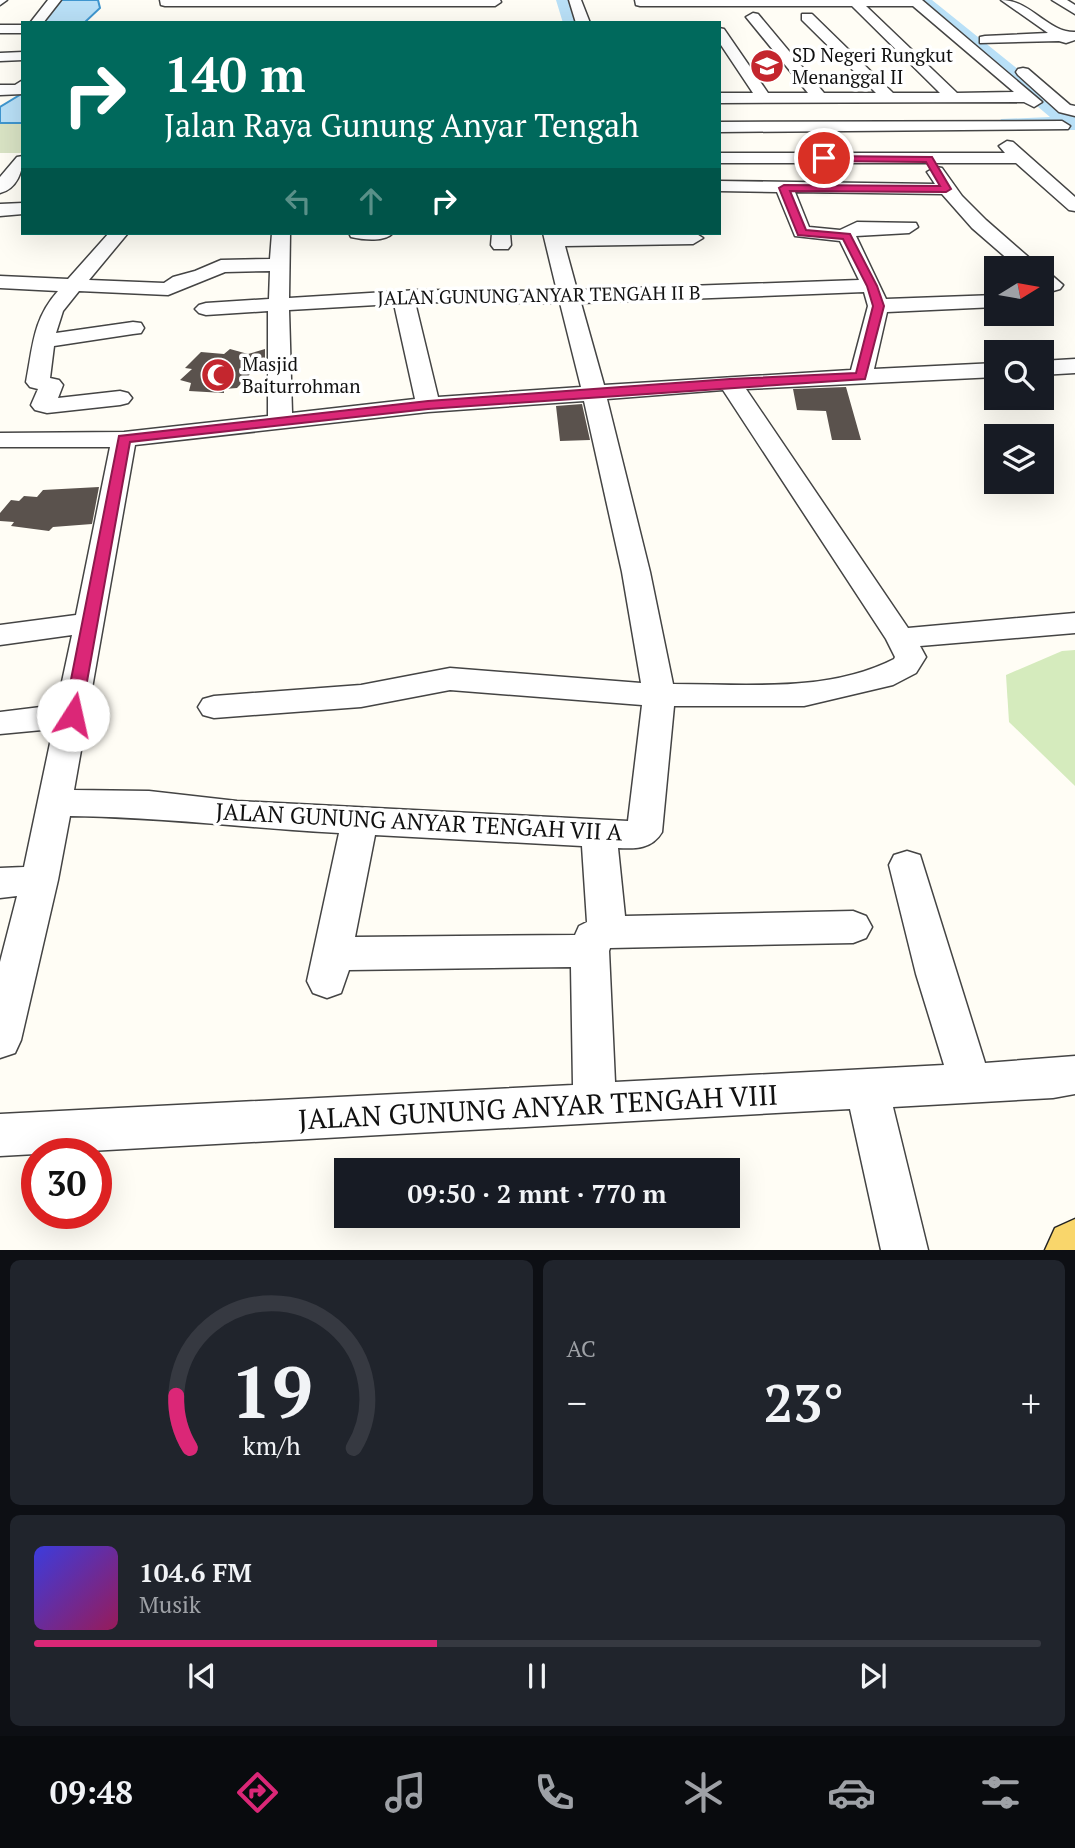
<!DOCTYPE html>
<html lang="id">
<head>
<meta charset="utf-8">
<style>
	body { margin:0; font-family:"PT Serif",serif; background:#20242c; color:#f1f3f6; height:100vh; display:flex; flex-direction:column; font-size:26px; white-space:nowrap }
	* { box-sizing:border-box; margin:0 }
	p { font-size:23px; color:#9ea1a6 }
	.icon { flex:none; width:38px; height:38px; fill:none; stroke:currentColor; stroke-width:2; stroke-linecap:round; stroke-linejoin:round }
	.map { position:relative; height:1250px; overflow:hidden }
	.drawer { display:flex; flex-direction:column; gap:10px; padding:10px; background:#0d0f14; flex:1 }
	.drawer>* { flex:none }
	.guide { position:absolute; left:21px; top:21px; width:700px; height:214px; border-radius:0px; box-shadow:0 7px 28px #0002; background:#00695c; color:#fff; overflow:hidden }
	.needle { width:46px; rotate:79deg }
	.tools { position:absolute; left:984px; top:256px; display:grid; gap:14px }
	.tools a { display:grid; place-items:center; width:70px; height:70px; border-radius:0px; background:#171b24; box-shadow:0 7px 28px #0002; font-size:35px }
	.speed { position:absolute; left:21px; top:1138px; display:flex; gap:14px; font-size:35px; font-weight:700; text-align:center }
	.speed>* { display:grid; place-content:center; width:91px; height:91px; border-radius:50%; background:#171b24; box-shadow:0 7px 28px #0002; line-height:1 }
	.speed .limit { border:10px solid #d22; background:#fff; color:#111 }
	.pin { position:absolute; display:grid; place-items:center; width:60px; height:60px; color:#fff; margin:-30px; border:4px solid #fff; border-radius:50%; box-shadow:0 2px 7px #0007 }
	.me { position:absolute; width:77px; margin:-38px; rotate:10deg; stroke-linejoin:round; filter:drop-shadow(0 0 5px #0008) }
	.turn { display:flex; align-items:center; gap:24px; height:147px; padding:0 28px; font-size:32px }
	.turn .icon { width:91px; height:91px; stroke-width:2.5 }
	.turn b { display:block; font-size:49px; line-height:60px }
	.lanes { display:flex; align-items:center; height:66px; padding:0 28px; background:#0003; justify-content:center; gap:35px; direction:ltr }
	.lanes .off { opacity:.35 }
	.big { font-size:52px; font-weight:700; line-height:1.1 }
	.drawer .card { flex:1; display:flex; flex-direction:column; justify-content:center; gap:10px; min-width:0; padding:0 24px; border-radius:10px; background:#20242c }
	.drawer .dial { align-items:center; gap:0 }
	.dial svg { height:182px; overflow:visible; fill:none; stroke:#363941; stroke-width:7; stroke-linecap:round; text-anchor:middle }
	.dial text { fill:#f1f3f6; stroke:none }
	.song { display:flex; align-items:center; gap:21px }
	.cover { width:84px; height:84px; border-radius:10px; background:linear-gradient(135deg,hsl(240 70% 55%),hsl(330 70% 35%)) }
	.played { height:7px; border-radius:4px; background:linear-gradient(90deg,#db2777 40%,#363941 40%) }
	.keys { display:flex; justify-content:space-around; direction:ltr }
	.heat { display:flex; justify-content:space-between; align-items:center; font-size:38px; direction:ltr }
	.drawer .tiles { flex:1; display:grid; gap:10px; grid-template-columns:1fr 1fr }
	.card:last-child { grid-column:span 2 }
	.trip { position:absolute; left:334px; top:1158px; width:406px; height:70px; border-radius:0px; background:#171b24; box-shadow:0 7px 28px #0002; font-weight:700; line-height:70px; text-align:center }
	.dock { display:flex; height:112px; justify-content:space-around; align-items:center; background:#090b0e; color:#9ea1a6 }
	.dock .icon { width:49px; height:49px }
	.dock .current { color:#db2777 }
	.dock b { font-size:32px; color:#f1f3f6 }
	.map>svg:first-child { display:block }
	.green { fill:#d5ebbd }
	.cemetery { fill:#d9e3c4 }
	.water { fill:#b9e0f7; stroke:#3f96cf; stroke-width:2 }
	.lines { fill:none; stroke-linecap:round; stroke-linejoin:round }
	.river { fill:#b9e0f7; fill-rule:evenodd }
	.building { fill:#5a524d }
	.minor-casing { stroke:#444; stroke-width:3 }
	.major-casing { stroke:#222; stroke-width:3 }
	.minor { fill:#fff; fill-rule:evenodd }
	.major { fill:#f9d66b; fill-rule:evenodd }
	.route { fill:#db2777; stroke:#8e194d; stroke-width:2 }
	.labels { text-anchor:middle; stroke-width:7; stroke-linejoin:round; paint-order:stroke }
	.far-poi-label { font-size:19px; fill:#111; stroke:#fff; text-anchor:start }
	.far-street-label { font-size:19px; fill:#111; stroke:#fff }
	.street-label { font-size:23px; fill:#111; stroke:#fff }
	.near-street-label { font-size:28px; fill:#111; stroke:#fff }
</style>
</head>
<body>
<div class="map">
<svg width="1075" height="1250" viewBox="0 0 1075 1250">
	<rect width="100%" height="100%" fill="#fffdf5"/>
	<path class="green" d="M1075,650v136l-66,-64 -3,-47 56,-24z"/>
	<path class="cemetery" d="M0,123h23v30h-23z"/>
	<path class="water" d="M60,0h38l2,8 -16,15h-43z
		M23,93v30h-23v-16z"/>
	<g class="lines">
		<path class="river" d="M556,0h18l7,23h-18z
			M912,0h20l143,115v15l-74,-1 -3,-5 3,-5 49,-2z"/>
	</g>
	<path class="building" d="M230,349l18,5 17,-5v9l-28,30 -13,1v4l-35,-2 2,-8 -11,-3 12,-11 -7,-1 16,-16 23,2z
		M846,387l15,53h-29l-6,-29 -29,-1 -4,-21z
		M582,404l8,36 -30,1 -4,-35z
		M99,487l-7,37 -39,3 -4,4 -38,-5 3,-4 -14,-1v-8l11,-13 8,1 5,-5 13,1 6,-7z"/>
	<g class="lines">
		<g class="minor-casing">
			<path id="minor" d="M0,0h7l-7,5z
				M48,0h13l-18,23h-13z
				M160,0h340l1,2 -6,4h-330l-4,-1z
				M569,0h12l9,23h-14z
				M635,0h287l120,102 -8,5 -10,-5 -305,1v-10h34l-34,-51v-14l5,1 44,64h40l-62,-76 7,-4 5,1 66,79h52l-74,-73v-6h10l81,79h47l-88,-87h-212l-4,-1zM866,6h47l101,86 -57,1z
				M1001,0c30,0 47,33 74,32v8l-9,3 -7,-2 -79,2v-6l5,-1 63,-3z
				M1052,0h15l8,5v9z
				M0,25h23v8h-23z
				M23,52v8l-23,1v-8z
				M1023,68l5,1 42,36 5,1v10l-16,-4 -41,-37 -2,-3 2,-3z
				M23,80v14l-23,1v-10h15z
				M1062,121l8,5 -2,3 -349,3v-10z
				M1007,141l6,1 62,55v14l-6,-1 -53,-47h-297v-10h286l-6,-7z
				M23,156c0,15 -6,33 -23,37v-16l17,-20z
				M936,167l6,1 20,28 24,24 55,48h-23l-46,-40 -30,-34 -147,-2 14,35 31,3 17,-8 59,1 2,4 -9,6 -53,3 30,63 110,-4v12l-109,5 -13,57 122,-6v14l-250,12 162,239 167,-15v20l-155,13 6,11 -10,16 -23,12 -89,21h-130l-12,126c-10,17 -26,17 -44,16l7,68 228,-5 13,5 6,11 -6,11 -13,5 -243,5 -1,3 6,131 329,-17 -28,-91 -27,-109 5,-10 13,-4 13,4 65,208 90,-7v38l-22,4 -160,9 35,143h-47l-31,-141 -850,47v-42l573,-29 -2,-118 -222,3 -8,23 -14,5 -14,-5 -6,-12 32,-148c-90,-5 -179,-16 -269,-17l-12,64 -37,160 -6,13 -15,5v-96l17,-66 -17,2v-30l24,-1 29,-138 -53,5v-22l57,-7 15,-70 -72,10v-20l76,-10 34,-168h-110v-14l124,-1 144,-16v-105l-62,4 -7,-2 -4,-4 4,-4 7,-2 63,-4 1,-28 -45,1 -57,23 -89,-4 -16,20 -7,22 77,-11 8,1 3,5 -3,5 -8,1 -79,12 -4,32 9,2 4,5 -5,13 62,-7 8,2 4,5 -4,5 -8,2 -73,8 -12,-3 -4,-5 7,-16 -8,-2 -4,-5c7,-36 7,-63 32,-91l-58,-3v-12l68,3 41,-46h19l-39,47 75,3 9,-6 22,-6 26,-11 49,-1 2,-26h18l-1,65 129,-8 139,1 -14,-58h152l8,5 -10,6 -128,2 12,44 282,-10 -19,-39 -45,-5 -18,-44 -58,-1v-10l216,3 -8,-12zM864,292l4,14 -17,64 -247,15 -23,-82zM415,302l145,1 21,84 -143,10zM394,304l21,95 -123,14 -3,-103zM723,390l163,249 9,18 -1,2c-67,34 -148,25 -221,25l-23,-112 -43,-173zM584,401l38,171 19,111 -191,-15 -89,17 -147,11 -11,3 -5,8 5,8 11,3 147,-11 89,-17 192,15 -14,116 -391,-20 -88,-10 -75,-1 61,-345 293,-33zM375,835l207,11 5,76 -8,4 -4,9 -220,2z
				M23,203v11l-23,2v-12z
				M349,233h44c-8,9 -29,7 -42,4z
				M492,233h18l1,12 -3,4h-14l-3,-4z
				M1041,270l7,2 15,13 -3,4 -7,2 -12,-5z
				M1075,359v14l-34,2v-14z"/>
		</g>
		<g class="major-casing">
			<path id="major" d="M1075,1219v31h-30l10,-22z"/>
		</g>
		<use href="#minor" class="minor"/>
		<use href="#major" class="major"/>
	</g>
	<path class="route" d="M821,156l111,1 19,32 -5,3 -156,-1 16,39 44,4 27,52 7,20 -19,73 -437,30 -298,33 -49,273 -8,6 -6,-2 -3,-4 55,-279 309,-35 302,-22 126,-6 17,-67 -6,-20 -24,-47 -45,-4 -19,-47 5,-3 156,1 -14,-24 -102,-1 -3,-1z"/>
	<defs>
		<g id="school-disc" transform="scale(1.75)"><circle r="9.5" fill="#c4262e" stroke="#fff"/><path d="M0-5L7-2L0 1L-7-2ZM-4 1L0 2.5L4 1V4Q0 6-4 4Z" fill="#fff"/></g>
		<g id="mosque-disc" transform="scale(1.75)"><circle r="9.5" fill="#c4262e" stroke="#fff"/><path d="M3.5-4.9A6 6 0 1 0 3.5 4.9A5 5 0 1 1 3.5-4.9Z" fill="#fff"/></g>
	</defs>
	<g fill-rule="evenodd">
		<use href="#school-disc" x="767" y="66"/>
		<use href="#mosque-disc" x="218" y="375"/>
	</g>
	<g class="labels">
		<g class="far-poi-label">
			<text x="792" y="62">SD Negeri Rungkut<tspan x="792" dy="22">Menanggal II</tspan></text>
			<text x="242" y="371">Masjid<tspan x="242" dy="22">Baiturrohman</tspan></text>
		</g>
		<g class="far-street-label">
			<text transform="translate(539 295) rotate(-1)" y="7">JALAN GUNUNG ANYAR TENGAH II B</text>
		</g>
		<g class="street-label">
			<text transform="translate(419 822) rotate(3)" y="8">JALAN GUNUNG ANYAR TENGAH VII A</text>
		</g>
		<g class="near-street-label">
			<text transform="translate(538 1107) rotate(-3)" y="10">JALAN GUNUNG ANYAR TENGAH VIII</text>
		</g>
	</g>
</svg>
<div class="tools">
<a><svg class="needle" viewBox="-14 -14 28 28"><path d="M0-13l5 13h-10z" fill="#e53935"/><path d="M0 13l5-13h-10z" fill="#9ea1a6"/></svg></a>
<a><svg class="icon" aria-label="search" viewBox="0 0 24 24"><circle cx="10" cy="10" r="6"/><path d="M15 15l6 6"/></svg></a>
<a><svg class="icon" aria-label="layers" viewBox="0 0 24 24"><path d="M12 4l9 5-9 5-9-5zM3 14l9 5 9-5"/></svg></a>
</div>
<div class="speed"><div class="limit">30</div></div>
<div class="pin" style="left:824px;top:158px;background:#d93025"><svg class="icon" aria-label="arrive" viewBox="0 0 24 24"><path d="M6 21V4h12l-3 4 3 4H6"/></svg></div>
<svg class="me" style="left:73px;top:715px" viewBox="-20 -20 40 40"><circle r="19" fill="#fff"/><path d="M0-13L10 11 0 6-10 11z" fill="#db2777"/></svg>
<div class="trip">09:50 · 2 mnt · 770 m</div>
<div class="guide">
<div class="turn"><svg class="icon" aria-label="right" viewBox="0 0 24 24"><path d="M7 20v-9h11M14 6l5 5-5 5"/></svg><div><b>140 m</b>Jalan Raya Gunung Anyar Tengah</div></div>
<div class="lanes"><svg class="icon off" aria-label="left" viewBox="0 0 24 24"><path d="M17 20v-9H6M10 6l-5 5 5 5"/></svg><svg class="icon off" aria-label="ahead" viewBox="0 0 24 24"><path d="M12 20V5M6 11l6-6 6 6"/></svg><svg class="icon" aria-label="right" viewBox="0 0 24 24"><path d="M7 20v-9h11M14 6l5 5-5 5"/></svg></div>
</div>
</div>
<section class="drawer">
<div class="tiles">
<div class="card dial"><svg viewBox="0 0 100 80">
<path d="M14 69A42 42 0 1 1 86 69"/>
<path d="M14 69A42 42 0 0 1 8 46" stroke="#db2777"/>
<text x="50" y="56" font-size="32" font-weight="700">19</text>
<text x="50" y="72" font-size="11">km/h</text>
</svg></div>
<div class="card"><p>AC</p>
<div class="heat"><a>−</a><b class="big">23°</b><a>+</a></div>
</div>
<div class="card">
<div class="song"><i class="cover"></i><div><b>104.6 FM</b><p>Musik</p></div></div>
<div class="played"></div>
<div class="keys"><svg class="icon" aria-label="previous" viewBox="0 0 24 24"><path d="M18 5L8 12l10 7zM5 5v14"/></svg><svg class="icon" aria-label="pause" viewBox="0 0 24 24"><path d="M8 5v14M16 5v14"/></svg><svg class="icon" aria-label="next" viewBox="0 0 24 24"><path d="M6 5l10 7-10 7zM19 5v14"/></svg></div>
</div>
</div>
</section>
<nav class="dock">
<b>09:48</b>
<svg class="icon current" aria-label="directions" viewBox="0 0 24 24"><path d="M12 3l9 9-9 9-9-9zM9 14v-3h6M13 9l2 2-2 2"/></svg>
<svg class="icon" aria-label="music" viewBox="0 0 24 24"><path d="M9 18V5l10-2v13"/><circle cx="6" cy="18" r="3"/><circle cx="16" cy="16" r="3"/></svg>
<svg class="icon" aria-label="phone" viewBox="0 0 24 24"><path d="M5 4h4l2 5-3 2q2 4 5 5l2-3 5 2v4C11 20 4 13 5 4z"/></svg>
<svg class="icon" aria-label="climate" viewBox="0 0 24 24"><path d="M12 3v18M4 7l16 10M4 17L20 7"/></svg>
<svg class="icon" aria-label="car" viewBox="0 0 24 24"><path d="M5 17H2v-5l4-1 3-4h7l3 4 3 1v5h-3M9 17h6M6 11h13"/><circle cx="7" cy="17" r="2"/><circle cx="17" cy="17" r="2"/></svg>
<svg class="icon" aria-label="filters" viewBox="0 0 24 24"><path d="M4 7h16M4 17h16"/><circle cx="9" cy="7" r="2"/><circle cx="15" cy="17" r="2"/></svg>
</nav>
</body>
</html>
